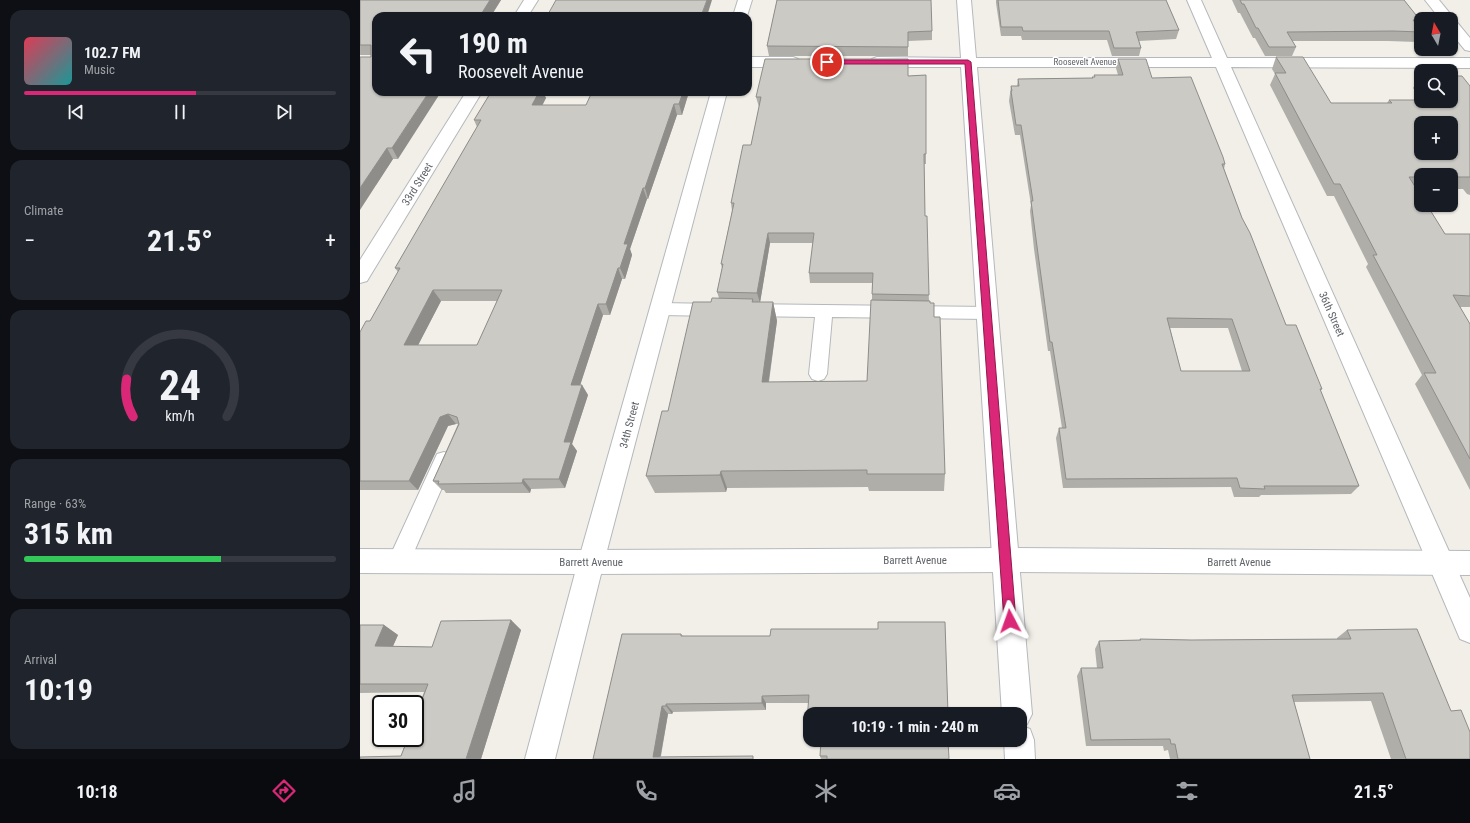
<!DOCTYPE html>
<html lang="en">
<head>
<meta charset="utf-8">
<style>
	body { margin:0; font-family:"Roboto Condensed",sans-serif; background:#20242c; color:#f1f3f6; height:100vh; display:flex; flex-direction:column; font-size:15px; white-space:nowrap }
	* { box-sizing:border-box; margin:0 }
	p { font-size:13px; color:#9ea1a6 }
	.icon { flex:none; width:22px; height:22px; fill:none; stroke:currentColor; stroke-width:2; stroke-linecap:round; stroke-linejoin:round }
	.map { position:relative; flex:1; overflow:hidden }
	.side { display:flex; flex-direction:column; gap:10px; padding:10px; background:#0d0f14; width:360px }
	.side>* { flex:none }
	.top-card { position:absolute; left:12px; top:12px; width:380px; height:84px; border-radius:12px; box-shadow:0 1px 3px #0004; background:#171b24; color:#f1f3f6; overflow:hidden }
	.needle { width:26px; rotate:350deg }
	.controls { position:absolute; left:1054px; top:12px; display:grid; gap:8px }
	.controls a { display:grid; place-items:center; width:44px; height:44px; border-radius:8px; background:#171b24; box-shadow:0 1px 3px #0004; font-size:20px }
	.speed { position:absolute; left:12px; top:695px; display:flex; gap:8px; font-size:20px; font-weight:700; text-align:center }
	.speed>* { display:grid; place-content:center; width:52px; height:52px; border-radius:50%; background:#171b24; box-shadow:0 1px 3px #0004; line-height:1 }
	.speed .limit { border:2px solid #111; border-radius:6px; background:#fff; color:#111 }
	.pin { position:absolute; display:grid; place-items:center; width:34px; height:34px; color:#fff; margin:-17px; border:2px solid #fff; border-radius:50%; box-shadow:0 1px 4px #0007 }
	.me { position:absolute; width:44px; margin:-22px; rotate:356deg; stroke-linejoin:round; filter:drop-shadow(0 0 3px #0008) }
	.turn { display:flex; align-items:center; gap:14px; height:84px; padding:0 20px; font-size:18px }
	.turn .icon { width:52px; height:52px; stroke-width:2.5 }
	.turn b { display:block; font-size:28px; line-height:34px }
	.big { font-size:30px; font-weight:700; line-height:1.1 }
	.side .card { flex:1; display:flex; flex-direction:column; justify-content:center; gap:6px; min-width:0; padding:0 14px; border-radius:12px; background:#20242c }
	.side .dial { align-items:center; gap:0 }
	.dial svg { height:104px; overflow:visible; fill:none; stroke:#363941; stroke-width:7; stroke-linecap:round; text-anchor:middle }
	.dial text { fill:#f1f3f6; stroke:none }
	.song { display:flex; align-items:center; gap:12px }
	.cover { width:48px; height:48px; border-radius:6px; background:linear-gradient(135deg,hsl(350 70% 55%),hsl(180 70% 35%)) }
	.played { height:4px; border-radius:2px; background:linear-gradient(90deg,#db2777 55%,#363941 55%) }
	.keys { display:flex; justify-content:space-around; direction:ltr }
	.heat { display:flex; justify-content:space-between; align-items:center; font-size:22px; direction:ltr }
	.charge { height:6px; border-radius:3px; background:linear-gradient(90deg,#34c759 63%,#363941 0) }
	.trip { position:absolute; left:443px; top:707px; width:224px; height:40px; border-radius:12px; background:#171b24; box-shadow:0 1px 3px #0004; font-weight:700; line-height:40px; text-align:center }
	.tabs { display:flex; height:64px; justify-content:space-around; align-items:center; background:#090b0e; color:#9ea1a6 }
	.tabs .icon { width:28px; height:28px }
	.tabs .selected { color:#db2777 }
	.tabs b { font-size:18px; color:#f1f3f6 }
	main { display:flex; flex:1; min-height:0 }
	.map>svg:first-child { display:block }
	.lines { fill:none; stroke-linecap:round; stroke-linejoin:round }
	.service-casing { stroke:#b5b8bc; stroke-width:2 }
	.minor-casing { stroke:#b5b8bc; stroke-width:2 }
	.tertiary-casing { stroke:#b5b8bc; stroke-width:2 }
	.secondary-casing { stroke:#b6babf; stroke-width:2 }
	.service { fill:#fff; fill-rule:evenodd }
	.minor { fill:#fff; fill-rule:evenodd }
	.tertiary { fill:#fff; fill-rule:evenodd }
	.secondary { fill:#fff; fill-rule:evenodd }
	.wall { fill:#afaea9; fill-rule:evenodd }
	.shaded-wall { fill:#8f8d8a }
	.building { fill:#cccac5; stroke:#8f8d8a; fill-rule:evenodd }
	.route { fill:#db2777; stroke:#8e194d }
	.labels { text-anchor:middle; stroke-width:3; stroke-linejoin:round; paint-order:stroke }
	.far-street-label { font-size:9px; fill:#5f6368; stroke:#fff }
	.street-label { font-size:11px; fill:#5f6368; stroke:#fff }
</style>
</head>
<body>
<main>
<section class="side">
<div class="card">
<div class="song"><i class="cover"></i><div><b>102.7 FM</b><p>Music</p></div></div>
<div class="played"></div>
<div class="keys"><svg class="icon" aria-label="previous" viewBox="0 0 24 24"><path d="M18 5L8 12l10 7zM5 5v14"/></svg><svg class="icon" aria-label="pause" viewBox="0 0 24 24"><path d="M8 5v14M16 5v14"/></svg><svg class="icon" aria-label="next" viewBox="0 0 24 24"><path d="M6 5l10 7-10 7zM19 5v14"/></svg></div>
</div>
<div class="card"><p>Climate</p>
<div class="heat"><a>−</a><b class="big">21.5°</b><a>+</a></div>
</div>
<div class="card dial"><svg viewBox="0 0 100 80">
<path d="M14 69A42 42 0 1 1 86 69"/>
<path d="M14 69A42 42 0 0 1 9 40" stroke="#db2777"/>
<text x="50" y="56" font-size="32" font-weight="700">24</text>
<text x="50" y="72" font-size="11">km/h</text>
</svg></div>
<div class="card"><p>Range · 63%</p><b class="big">315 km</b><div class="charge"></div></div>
<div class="card"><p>Arrival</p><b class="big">10:19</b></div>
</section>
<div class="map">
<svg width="1110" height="759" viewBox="0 0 1110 759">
	<rect width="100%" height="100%" fill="#f1efe8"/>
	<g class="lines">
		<g class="service-casing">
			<path id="service" d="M301,303l55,1 6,2 2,4 -2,4 -6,2 -55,-1 -6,-2 -2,-4 2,-4z
				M391,304l237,3 6,2 2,4 -2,4 -6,2 -156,-2 -5,57 -3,5 -6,2 -6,-2 -3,-5 6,-57 -64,-1 -6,-2 -2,-4 2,-4z
				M84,452l7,2 3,6 -47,108 -8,3 -8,-3 -3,-7 3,-7 46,-100z"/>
		</g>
		<g class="minor-casing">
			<path id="minor" d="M164,0h14l-10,16h-14z
				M378,0h14l-5,16h-14z
				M597,0h14l5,58h236l-25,-58h14l26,58h243v10l-239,-1 239,531v45l-10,-4 -244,-572h-239l55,647 -5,10 -5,2 8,3 4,11 1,19h-30l-1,-19h16v-26h-18l-41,-647h-84l-5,-2 -3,-3 3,-3 5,-2 84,1z
				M388,57h45l5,2 3,3 -3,3 -5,2h-45z
				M106,92h16l-115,189 -7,2v-23z
				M351,92h16l-123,470 -49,197h-30l53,-197z"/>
		</g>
		<g class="tertiary-casing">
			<path id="tertiary" d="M1065,0h14l13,16 1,4 3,1 14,17v13l-5,-1 -14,-17v-14h-11z"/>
		</g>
		<g class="secondary-casing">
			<path id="secondary" d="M645,548l465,3v24l-465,-3 -414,2 -231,-1v-24l231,1z"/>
		</g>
		<use href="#service" class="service"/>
		<use href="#minor" class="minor"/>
		<use href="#tertiary" class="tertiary"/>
		<use href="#secondary" class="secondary"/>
	</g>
	<path class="wall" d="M0,0h141l-10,16h-115l22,143h-5l-17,26 -5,-130h-11z
		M417,0l155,31v9l-24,1v15h-139l-2,-10z
		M636,0h170l13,30 -3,9 -37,2 2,7 -2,8h-27l-5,-16h-85l-1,-4h-20l-5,-33z
		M872,0h172l16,20 -3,5 4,5v5l-4,7 -29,-1h-96l4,6 -4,9h-27l-10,-18h-2l-13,-25h-2z
		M916,57l55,46h56l2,-3 62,1 19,-15v109l-3,-1 -4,-5h-12v-14h-30v14h-4l28,45h25v73h-10l10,17v166l-55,-106 7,-9 -56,-108 2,-3 -34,-68h-7l-57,-111 5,-11 -3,-5z
		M758,59l34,19 73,86 -1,5 18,49 44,107 36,64 -2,2 39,95 -8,8 -90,1 -2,2h-25l-3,-10 -168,1 -7,-50 3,-10h3l-12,-77h-2l-14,-102 -4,-38 1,-6 -11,-70h-5l-6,-34 2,-15h6l1,-7 74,-1v-1h2v-2h24l-2,-7zM810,328h58l14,43h-61z
		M566,75v89h-2l1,52 4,85 5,16 11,157 -1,17h-75l-1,-4 -141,1 -1,4 -71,1 -9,-17 22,-65 43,-109 8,-4 -2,-6 5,-24 -1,-4 11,-53 -1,-8 20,-58 8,-38 -3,-10 152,-21zM410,243h43l-4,30 1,10h62v17l-5,81 -98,1 8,-61 -4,-19h-13z
		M1060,76h1v23l-8,-11z
		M131,92h52l3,6 -4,7h44l103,-13 -7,23h-5l-29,84h-1l-17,50 2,6 -7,24h-3l-12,36h-7l-23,70h2l6,10 -16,49 5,7 -12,37 -34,1 -1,4h-84l-2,-3h-2l-9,-9 25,-57h-2l-8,2 -30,64h-58v-158l10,-11 28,-49 -3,-4 82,-141 -3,-7zM81,301h56l-20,44h-59z
		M151,620l10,10 -40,129h-121l41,-3 23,-64 -64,1v-68h24l14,10 -5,11 39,1z
		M585,622l-135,92v26h-1l-3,-7 3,-30h-43v7l-93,2 -1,2h-4l-7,42 -68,3 88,-125 2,2h87l108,-7z
		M987,630l123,129h-79l-20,-58 -77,1 16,57h-140l-2,-9 -4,1 -1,-5h-77l-9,-70 4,-8h16l-2,-19 4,-8 40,-1 1,-1 51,1 146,-1v-1z
		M460,756l129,3h-128z"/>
	<path class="shaded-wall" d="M130,0h11l-10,16h-11z
		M347,0h5l-5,16h-6z
		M69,92h12l-43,67 -6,-11z
		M179,92h4l3,6 -9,18 -5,-11z
		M323,92h6l-7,23 -3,-11z
		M314,104l3,11 -29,84 -3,-11z
		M27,148l6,11 -33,51v-22z
		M283,188l4,11 -17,50 2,6 -7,24 -5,-11 4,-24z
		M408,233l2,10 -10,60 -3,-10z
		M258,268l4,11 -12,36 -4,-11z
		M73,290l8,11 -28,54 -9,-10z
		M413,302l4,19 -11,79 -4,-18z
		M238,304l5,11 -26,80 -6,-10z
		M222,385l6,10 -16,49 5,7 -12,37 -6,-9 5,-37z
		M88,414l8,10 -8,2 -30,64 -9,-9 31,-64z
		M361,471l6,17 -1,4 -6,-17z
		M163,479l8,10 -1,4 -8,-10z
		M151,620l10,10 -40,129h-15z
		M24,625l14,10 -9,20 -14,-9z
		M402,696l4,7v7l-4,-7z
		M306,704l7,8 -1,2 -6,-8z
		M302,706l6,8 -8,45 -7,-2z"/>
	<path class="building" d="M0,0h130l-10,16h-104v76h53l-37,56h-5l-27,40v-131h11v-12h-11z
		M196,0h151l-6,16h-154z
		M417,0h154l1,31 -24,1v15l-141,-1z
		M638,0h168l13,30 -43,2 5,16h-27l-5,-17h-86l-1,-4h-21z
		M880,0h164l16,20h-7l8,10v2l-28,-1 -106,1 9,15h-27l-11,-19h-2l-12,-24h-2z
		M916,57h27l28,46h61l-3,-3h32v1h30v-25h11l8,10v91h-19v-2h-30v2h-12l12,19v9h6l18,29h25v62l-17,-1 17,29v135l-46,-86h12l-63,-118h4l-37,-71h-6l-59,-111h11zM1061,123h30v30h-30z
		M405,59h143v17l18,-1v79h-2l1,62h2l2,79 -57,-1 1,-21h-64l5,-40h-46l-11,60 -40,-1 6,-28h-2l13,-61h-3l12,-58h8l10,-48h-5z
		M758,59h28l6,19 39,-1 32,80 2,7h-3l20,54 8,15 36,92h10l26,64h-2l39,97h-95l1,3 -25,-1 -3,-10 -171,1 -7,-51h7l-14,-86h-2l-14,-103 -5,-38h2l-12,-76h-5l-5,-34h1l-1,-5h8l-1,-7 75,-1 -1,-1h3l-1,-2h29zM807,318l65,1 18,52h-69z
		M131,92h48l-7,13h54l6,-13h91l-4,12h-5l-29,84h-2l-19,56h4l-8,24h-2l-12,36h-8l-27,81h11l-18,57h7l-12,37h-36l-1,4 -84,1 1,-3h-6l26,-57 -2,-7 -9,-3 -8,3 -31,64h-49v-149l6,-11h4l30,-53h-5l86,-148h-7zM73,290h69l-25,55h-73z
		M352,298l41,1 -1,3h21l-11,80 105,-1 4,-81 59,1v2h4v14h6l5,157h-78v-4l-146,1 -1,4 -74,1 16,-65h6l25,-109h18z
		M151,620l-45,139h-106v-2l41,-1 7,-18h7v-20l13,-34h-68v-59h24l-9,21 57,1 9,-26z
		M518,622h67l3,92h-138v19h-4l3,-38 -47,1v7l-96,1v2h-4l-9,51 100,-1v3h-160l29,-125h59v2h89l1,-7h107z
		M1057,629l34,82 10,-1 9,22v27h-64l-23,-66 -91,2 18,64h-132l-3,-15h-4l-1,-5 -79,1 -10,-72h22l-4,-27 42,-1 -1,-1 51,1 160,-1 -4,-9z
		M461,740h127l1,19h-122v-3h-7z"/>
	<path class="route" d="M608,60l3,2 45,559 -2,4 -4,2 -4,-2 -2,-4 -39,-557h-138l-3,-2 3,-2z"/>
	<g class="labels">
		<g class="far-street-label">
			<text x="725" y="65">Roosevelt Avenue</text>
		</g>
		<g class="street-label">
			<text transform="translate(57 184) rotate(-58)" y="4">33rd Street</text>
			<text transform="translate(972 314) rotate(66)" y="4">36th Street</text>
			<text transform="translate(269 425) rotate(-75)" y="4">34th Street</text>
			<text x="555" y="564">Barrett Avenue</text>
			<text x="231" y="566">Barrett Avenue</text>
			<text x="879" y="566">Barrett Avenue</text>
		</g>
	</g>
</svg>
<div class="controls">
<a><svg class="needle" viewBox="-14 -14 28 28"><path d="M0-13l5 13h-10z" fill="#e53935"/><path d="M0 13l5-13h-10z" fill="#9ea1a6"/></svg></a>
<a><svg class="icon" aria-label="search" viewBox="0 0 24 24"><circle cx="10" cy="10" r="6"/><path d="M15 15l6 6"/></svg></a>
<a>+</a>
<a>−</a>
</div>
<div class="speed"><div class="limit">30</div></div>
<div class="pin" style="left:467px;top:62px;background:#d93025"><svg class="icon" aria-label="arrive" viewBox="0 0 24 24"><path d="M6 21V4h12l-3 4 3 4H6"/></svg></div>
<svg class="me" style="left:650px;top:621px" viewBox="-20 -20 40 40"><path d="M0-17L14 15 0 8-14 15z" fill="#db2777" stroke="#fff" stroke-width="4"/></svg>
<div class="trip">10:19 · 1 min · 240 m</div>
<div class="top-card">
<div class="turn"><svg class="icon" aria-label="left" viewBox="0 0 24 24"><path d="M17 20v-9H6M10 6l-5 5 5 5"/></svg><div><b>190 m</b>Roosevelt Avenue</div></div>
</div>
</div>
</main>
<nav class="tabs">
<b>10:18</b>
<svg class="icon selected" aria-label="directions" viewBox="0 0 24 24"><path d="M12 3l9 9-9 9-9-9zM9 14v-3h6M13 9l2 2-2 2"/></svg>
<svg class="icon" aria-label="music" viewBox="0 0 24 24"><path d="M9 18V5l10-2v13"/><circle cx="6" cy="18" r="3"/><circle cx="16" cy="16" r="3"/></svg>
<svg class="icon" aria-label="phone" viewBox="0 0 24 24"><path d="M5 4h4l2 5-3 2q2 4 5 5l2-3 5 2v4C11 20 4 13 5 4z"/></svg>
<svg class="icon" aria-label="climate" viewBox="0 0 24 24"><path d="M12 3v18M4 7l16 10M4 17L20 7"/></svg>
<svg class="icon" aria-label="car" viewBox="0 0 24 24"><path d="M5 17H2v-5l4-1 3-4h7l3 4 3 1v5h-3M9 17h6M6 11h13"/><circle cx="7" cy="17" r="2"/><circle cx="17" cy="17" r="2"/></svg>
<svg class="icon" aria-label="filters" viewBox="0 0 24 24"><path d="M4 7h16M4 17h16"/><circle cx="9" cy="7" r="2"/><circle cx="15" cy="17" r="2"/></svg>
<b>21.5°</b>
</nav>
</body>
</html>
